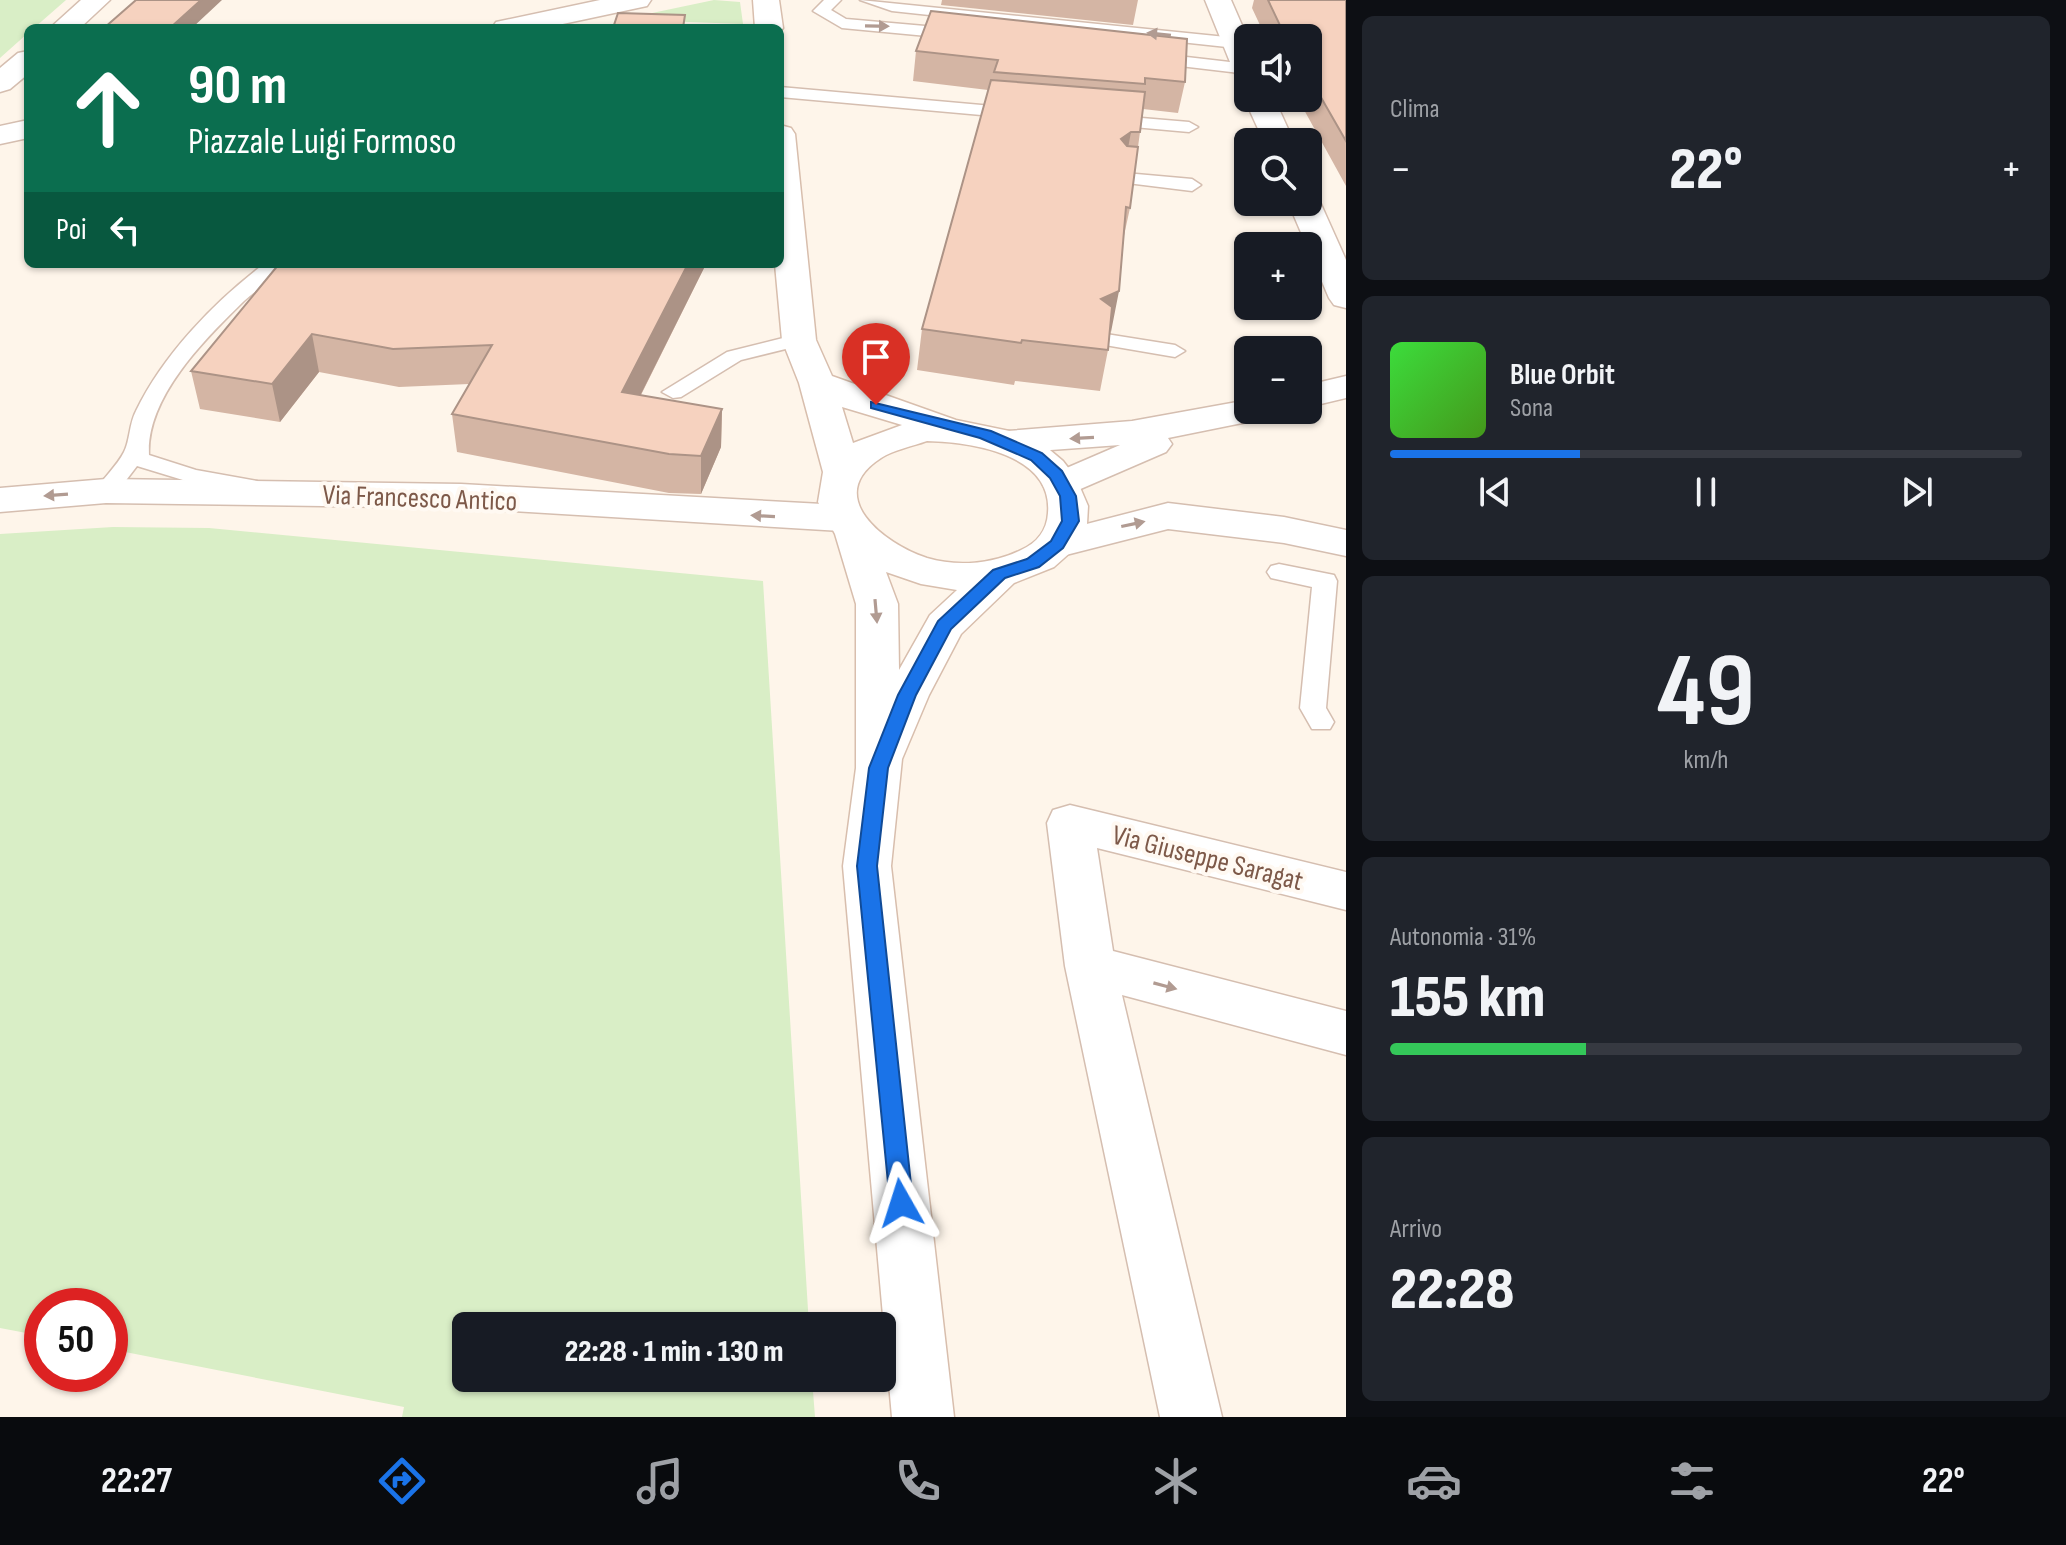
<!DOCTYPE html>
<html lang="it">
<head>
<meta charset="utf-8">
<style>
	body { margin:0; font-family:"Sofia Sans Condensed",sans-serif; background:#20242c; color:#f1f3f6; height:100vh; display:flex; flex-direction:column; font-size:30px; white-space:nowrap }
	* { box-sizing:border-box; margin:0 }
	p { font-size:26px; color:#9ea1a6 }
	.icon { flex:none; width:44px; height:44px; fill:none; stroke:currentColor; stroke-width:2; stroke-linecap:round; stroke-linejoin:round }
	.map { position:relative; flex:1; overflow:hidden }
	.drawer { display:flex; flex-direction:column; gap:16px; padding:16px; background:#0d0f14; width:720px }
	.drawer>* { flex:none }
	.guide { position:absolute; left:24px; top:24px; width:760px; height:244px; border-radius:12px; box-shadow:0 2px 6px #0004; background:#0b6e4f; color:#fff; overflow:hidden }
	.buttons { position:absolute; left:1234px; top:24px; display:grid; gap:16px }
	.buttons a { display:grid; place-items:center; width:88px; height:88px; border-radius:12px; background:#171b24; box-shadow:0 2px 6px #0004; font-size:40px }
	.speed { position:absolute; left:24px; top:1288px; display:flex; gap:16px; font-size:40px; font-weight:700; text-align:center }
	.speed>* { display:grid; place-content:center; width:104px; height:104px; border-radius:50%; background:#171b24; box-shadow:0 2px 6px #0004; line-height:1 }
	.speed .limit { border:12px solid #d22; background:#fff; color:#111 }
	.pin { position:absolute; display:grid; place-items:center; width:68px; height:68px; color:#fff; margin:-82px -34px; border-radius:50% 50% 50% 0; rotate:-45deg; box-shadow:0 0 8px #0007 }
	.pin .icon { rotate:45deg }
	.me { position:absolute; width:88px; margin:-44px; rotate:354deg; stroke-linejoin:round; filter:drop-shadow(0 0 6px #0008) }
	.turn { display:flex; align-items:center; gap:28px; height:168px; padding:0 32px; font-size:36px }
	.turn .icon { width:104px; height:104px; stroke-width:2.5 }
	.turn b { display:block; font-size:56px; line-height:68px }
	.then { display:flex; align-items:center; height:76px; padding:0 32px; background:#0003; gap:16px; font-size:30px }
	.big { font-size:60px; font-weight:800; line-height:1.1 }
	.drawer .card { flex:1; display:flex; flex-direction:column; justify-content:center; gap:12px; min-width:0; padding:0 28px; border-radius:12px; background:#20242c }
	.drawer .dial { align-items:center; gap:0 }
	.dial b { font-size:104px; line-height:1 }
	.song { display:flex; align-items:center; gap:24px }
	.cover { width:96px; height:96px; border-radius:12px; background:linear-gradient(135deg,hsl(120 70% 55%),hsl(100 70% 35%)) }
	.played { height:8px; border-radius:4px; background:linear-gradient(90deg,#1a73e8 30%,#363941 30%) }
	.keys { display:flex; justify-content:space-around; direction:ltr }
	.heat { display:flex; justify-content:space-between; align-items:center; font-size:44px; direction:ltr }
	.charge { height:12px; border-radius:6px; background:linear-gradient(90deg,#34c759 31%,#363941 0) }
	.trip { position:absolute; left:452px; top:1312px; width:444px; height:80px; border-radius:12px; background:#171b24; box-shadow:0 2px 6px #0004; font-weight:800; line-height:80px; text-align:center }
	.menu { display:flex; height:128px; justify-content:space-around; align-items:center; background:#090b0e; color:#9ea1a6 }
	.menu .icon { width:56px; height:56px }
	.menu .current { color:#1a73e8 }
	.menu b { font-size:36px; color:#f1f3f6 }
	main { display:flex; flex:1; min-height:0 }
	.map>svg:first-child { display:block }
	.green { fill:#d9eec6 }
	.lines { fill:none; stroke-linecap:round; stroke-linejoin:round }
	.service-casing { stroke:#d5beb0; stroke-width:3 }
	.minor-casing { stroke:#d5beb0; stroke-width:3 }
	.tertiary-casing { stroke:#d5beb0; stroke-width:3 }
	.secondary-casing { stroke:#d8bead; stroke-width:3 }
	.service { fill:#fff; fill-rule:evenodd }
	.minor { fill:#fff; fill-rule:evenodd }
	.tertiary { fill:#fff; fill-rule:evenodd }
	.secondary { fill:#fff; fill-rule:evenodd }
	.wall { fill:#d4b5a4 }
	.shaded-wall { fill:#ac9386 }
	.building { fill:#f6d2bf; stroke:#ac9386; stroke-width:2 }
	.oneway { fill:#b19b92 }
	.route { fill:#1a73e8; stroke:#114b97; stroke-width:2 }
	.labels { text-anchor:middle; stroke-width:8; stroke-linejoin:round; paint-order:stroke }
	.street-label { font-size:28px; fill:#7d5949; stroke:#fff9f2 }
</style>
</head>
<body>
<main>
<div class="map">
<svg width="1346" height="1417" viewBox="0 0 1346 1417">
	<rect width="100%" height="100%" fill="#fef5ea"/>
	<path class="green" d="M0,0h66l-32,28h-6v5l-28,25z
		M714,0l26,2 3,22 -108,-4 -2,-3z
		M113,527l96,1 554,53 46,745h-343v52h346l3,39h-413l2,-10 -294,-58v-43h-68v30l-42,-8v-794z"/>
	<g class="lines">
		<g class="service-casing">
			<path id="service" d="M824,0h17l-10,10 15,9 113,10 8,5 -8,5 -117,-11 -29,-17z
				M860,0l376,38 8,5 -8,5 -344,-37z
				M1152,53l95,11 1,10 -102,-12 -2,-4z
				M780,87l235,21 9,5 -9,5 -235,-21z
				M1106,115l83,7 9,5 -9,5 -89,-8v-8z
				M1125,173l67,6 9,6 -9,6 -73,-9 -3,-4z
				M264,264h22c-11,14 -29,25 -42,37 -39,38 -98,96 -95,154l47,15 61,11 3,5 -3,5 -8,2 -53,-9 -59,-18 -23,30h-16l-3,-5c8,-13 22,-25 29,-39 6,-11 5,-28 12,-41 27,-56 78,-109 128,-147z
				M799,334l10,6 -3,4 -65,16 -60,37 -8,1 -11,-6 65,-40z
				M1106,334l69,11 10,6 -10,6 -76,-13 -3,-4z
				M1279,564l55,11 3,6 -11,127 8,14 -4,7h-18l-12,-21 12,-121 -41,-9 -4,-6 4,-6z"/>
		</g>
		<g class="minor-casing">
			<path id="minor" d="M81,0h29l-30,28h-30z
				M600,0h51l-4,6 -103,22h-52l4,-6z
				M1205,0h26l17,39v42l-10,-3 -4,-6z
				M28,51v23l-18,15 -10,3v-24l18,-15z
				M1248,93v5h26l20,44h-30l-20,-44z
				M28,120v18l-28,6v-18z
				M1308,194l12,8 26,58v48l-12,-3 -5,-7 -41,-96h20z
				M106,479l355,5 380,21 14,4 6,9 -6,9 -14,4 -380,-23 -355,-5 -106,9v-24z
				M1168,503l116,14 62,13v26l-62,-13 -116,-14 -110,28 -14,-4 -6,-9 6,-9z
				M1070,805l276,67v38l-249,-62 16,103 233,60v44l-224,-60 100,422h-62l-95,-451 -18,-143 6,-13z"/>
		</g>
		<g class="tertiary-casing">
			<path id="tertiary" d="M1346,376v22l-38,9v-22z
				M1248,400v10h24l-5,8 -99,20 4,6 -6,8 -104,45 -14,-3 -5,-9 5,-9 72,-31 -112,8 -13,-3 -6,-8 6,-8 13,-3 124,-10z"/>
		</g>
		<g class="secondary-casing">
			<path id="secondary" d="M753,0h26l4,28 -3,4v-4h-25z
				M780,125l11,3 4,6 21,206 16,36 124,44 63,13 25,12 19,16 13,17 12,28 -1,18 -15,27 -18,16 -40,16 -53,51 -32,61 -27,64 -11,107 63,551h-62l-49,-551 13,-98v-164l-21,-70 -17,-32 5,-30 -24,-89 -17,-43 -7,-76h5zM842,407l60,18 -49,18zM927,441c42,1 126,12 121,72 -1,17 -11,30 -27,37 -28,14 -64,17 -94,8 -43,-14 -105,-62 -46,-100 12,-8 32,-12 46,-17zM886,572l35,12 36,6 -27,25 -31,55 -1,-66z"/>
		</g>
		<use href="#service" class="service"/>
		<use href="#minor" class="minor"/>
		<use href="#tertiary" class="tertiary"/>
		<use href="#secondary" class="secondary"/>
	</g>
	<path class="wall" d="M942,0h196l-5,25 -192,-20z
		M1254,0h92v186l-43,-78h-4l-5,-10h14v-60h-42l-14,-30z
		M916,51l269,31 -7,31 -35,-4 -13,99 -7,32 -15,110 -8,41 -85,-10 -1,4 -97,-15 5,-41 66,-239 -75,-9z
		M279,264h427l-65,131 81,14 -1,38 -20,47 -32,-1 -212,-41 -5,-38 17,-30 -70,3 -80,-15 -39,50 -80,-13 -9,-38z"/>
	<path class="shaded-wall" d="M201,0h21l-30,28h-22z
		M1131,132l-7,38 -3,-31z
		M688,264h18l-83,166 -1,-38z
		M1119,291l-8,41 -10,-33z
		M312,334l7,38 -39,50 -8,-38z
		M722,409l-1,38 -20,47v-38z"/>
	<path class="building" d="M136,0h65l-31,28h-66z
		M1268,0h78v141l-35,-61h-3v-42h-22z
		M931,11l256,28 -2,43 -40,-4v6l-151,-12 4,-12 -82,-9z
		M618,13l67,2 -2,13h-70z
		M991,80l154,12 -5,40h-9l-10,7 6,7 11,1 -8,61 -4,-1 -7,84 -18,8 11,8 -4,43 -86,-10 -1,3 -99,-14z
		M279,264h409l-66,128 100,17 -21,47 -32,-2 -217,-40 40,-69 -99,4 -81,-15 -40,50 -81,-13z"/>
	<defs><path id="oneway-solid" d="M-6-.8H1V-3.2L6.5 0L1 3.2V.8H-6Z" transform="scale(2)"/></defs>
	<g class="oneway">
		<use href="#oneway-solid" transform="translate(877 26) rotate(1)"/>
		<use href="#oneway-solid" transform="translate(1159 34) rotate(-174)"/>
		<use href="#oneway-solid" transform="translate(1082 438) rotate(177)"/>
		<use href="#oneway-solid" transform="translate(56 495) rotate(176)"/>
		<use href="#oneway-solid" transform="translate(763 516) rotate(-177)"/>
		<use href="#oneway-solid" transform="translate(1133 524) rotate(-12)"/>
		<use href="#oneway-solid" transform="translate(876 611) rotate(85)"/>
		<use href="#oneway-solid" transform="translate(1165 986) rotate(15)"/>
	</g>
	<path class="route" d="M871,402l120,29 51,22 20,18 14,25 3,25 -16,27 -24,19 -34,11 -54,51 -35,66 -28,73 -11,98 36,337 -3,7 -9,3 -8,-3 -3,-7 -33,-337 12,-98 29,-73 40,-74 55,-51 34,-11 24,-18 11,-20 -2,-25 -10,-18 -19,-18 -51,-22 -109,-30z"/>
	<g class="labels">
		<g class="street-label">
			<text transform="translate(420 497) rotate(2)" y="10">Via Francesco Antico</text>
			<text transform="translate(1208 857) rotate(14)" y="10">Via Giuseppe Saragat</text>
		</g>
	</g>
</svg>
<div class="buttons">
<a><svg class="icon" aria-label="sound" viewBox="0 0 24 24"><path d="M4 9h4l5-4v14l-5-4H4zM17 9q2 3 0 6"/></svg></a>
<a><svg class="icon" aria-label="search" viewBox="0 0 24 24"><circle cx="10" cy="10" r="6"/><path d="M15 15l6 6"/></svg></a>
<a>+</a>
<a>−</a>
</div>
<div class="speed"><div class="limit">50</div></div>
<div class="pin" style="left:876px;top:405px;background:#d93025"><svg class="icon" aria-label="arrive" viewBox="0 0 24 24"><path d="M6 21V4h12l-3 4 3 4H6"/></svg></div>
<svg class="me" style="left:901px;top:1203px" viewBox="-20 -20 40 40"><path d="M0-17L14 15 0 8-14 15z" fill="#1a73e8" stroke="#fff" stroke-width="4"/></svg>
<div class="trip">22:28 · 1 min · 130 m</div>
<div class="guide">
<div class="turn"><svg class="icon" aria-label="ahead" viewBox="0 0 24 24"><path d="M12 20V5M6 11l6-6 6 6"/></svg><div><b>90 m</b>Piazzale Luigi Formoso</div></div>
<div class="then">Poi<svg class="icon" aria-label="left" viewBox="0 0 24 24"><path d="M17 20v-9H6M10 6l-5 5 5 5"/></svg></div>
</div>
</div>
<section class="drawer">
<div class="card"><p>Clima</p>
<div class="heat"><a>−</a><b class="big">22°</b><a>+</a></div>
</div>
<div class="card">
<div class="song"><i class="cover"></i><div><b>Blue Orbit</b><p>Sona</p></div></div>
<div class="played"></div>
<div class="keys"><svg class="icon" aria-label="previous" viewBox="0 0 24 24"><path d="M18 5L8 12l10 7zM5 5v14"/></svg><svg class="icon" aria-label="pause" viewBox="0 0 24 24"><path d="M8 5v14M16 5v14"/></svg><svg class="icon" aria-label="next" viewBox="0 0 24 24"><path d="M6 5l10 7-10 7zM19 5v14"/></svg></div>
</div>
<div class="card dial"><b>49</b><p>km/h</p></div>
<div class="card"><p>Autonomia · 31%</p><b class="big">155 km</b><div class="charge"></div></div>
<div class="card"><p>Arrivo</p><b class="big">22:28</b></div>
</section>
</main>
<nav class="menu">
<b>22:27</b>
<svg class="icon current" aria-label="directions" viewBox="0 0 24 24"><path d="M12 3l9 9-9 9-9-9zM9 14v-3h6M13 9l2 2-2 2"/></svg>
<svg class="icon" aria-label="music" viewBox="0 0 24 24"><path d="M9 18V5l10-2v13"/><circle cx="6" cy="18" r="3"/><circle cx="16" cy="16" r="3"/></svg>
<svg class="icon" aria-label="phone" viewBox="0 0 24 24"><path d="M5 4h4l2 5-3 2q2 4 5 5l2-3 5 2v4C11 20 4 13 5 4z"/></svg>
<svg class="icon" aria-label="climate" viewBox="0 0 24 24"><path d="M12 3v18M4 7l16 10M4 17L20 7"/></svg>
<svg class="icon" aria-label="car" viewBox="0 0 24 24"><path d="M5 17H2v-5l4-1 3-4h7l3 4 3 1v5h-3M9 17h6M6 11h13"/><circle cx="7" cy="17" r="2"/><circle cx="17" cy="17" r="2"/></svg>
<svg class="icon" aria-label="filters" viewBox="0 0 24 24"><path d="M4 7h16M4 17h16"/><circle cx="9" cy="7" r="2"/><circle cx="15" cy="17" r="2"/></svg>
<b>22°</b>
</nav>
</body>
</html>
